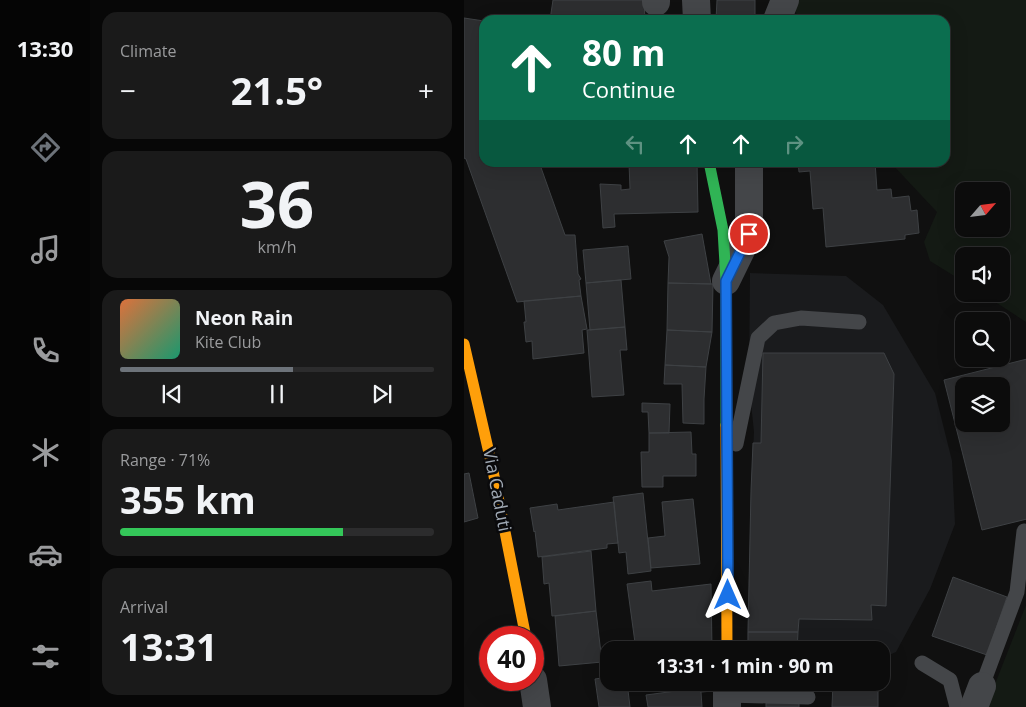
<!DOCTYPE html>
<html lang="en">
<head>
<meta charset="utf-8">
<style>
	body { margin:0; font-family:"Open Sans",sans-serif; background:#1a1a1a; color:#f1f3f6; height:100vh; display:flex; flex-direction:column; font-size:19px; white-space:nowrap }
	* { box-sizing:border-box; margin:0 }
	p { font-size:16px; color:#9a9b9d }
	.icon { flex:none; width:28px; height:28px; fill:none; stroke:currentColor; stroke-width:2; stroke-linecap:round; stroke-linejoin:round }
	.map { position:relative; flex:1; overflow:hidden }
	.sheet { display:flex; flex-direction:column; gap:12px; padding:12px; background:#070707; width:374px }
	.sheet>* { flex:none }
	.banner { position:absolute; left:15px; top:15px; width:471px; height:152px; border-radius:15px; box-shadow:0 5px 20px #0002,0 0 0 1px #2c2c2d; background:#0b6e4f; color:#fff; overflow:hidden }
	.needle { width:32px; rotate:62deg }
	.controls { position:absolute; left:491px; top:182px; display:grid; gap:10px }
	.controls a { display:grid; place-items:center; width:55px; height:55px; border-radius:10px; background:#0c0c0c; box-shadow:0 5px 20px #0002,0 0 0 1px #2c2c2d; font-size:25px }
	.speed { position:absolute; left:15px; top:626px; display:flex; gap:10px; font-size:25px; font-weight:700; text-align:center }
	.speed>* { display:grid; place-content:center; width:65px; height:65px; border-radius:50%; background:#0c0c0c; box-shadow:0 5px 20px #0002,0 0 0 1px #2c2c2d; line-height:1 }
	.speed .limit { border:8px solid #d22; background:#fff; color:#111 }
	.pin { position:absolute; display:grid; place-items:center; width:42px; height:42px; color:#fff; margin:-21px; border:2px solid #fff; border-radius:50%; box-shadow:0 1px 5px #0007 }
	.me { position:absolute; width:55px; margin:-28px; rotate:0deg; stroke-linejoin:round; filter:drop-shadow(0 0 4px #0008) }
	.turn { display:flex; align-items:center; gap:18px; height:105px; padding:0 20px; font-size:22px }
	.turn .icon { width:65px; height:65px; stroke-width:2.5 }
	.turn b { display:block; font-size:35px; line-height:42px }
	.lanes { display:flex; align-items:center; height:48px; padding:0 20px; background:#0003; justify-content:center; gap:25px; direction:ltr }
	.lanes .off { opacity:.35 }
	.big { font-size:38px; font-weight:700; line-height:1.1 }
	.sheet .widget { flex:1; display:flex; flex-direction:column; justify-content:center; gap:8px; min-width:0; padding:0 18px; border-radius:15px; background:#1a1a1a }
	.sheet .dial { align-items:center; gap:0 }
	.dial b { font-size:65px; line-height:1 }
	.song { display:flex; align-items:center; gap:15px }
	.cover { width:60px; height:60px; border-radius:8px; background:linear-gradient(135deg,hsl(20 70% 55%),hsl(160 70% 35%)) }
	.played { height:5px; border-radius:2px; background:linear-gradient(90deg,#6d737a 55%,#2c2c2d 55%) }
	.keys { display:flex; justify-content:space-around; direction:ltr }
	.heat { display:flex; justify-content:space-between; align-items:center; font-size:28px; direction:ltr }
	.charge { height:8px; border-radius:4px; background:linear-gradient(90deg,#34c759 71%,#2c2c2d 0) }
	.trip { position:absolute; left:136px; top:641px; width:290px; height:50px; border-radius:15px; background:#0c0c0c; box-shadow:0 5px 20px #0002,0 0 0 1px #2c2c2d; font-weight:700; line-height:50px; text-align:center }
	main { display:flex; flex:1; min-height:0 }
	.dock { display:flex; flex-direction:column; width:90px; justify-content:space-around; align-items:center; background:#050505; color:#9a9b9d }
	.dock .icon { width:35px; height:35px }
	.dock .current { color:#6d737a }
	.dock b { font-size:22px; color:#f1f3f6 }
	.map>svg:first-child { display:block }
	.built { fill:#1a1b1d }
	.green { fill:#141a14; fill-rule:evenodd }
	.building { fill:#2d2e30; stroke:#3e4144; fill-rule:evenodd }
	.lines { fill:none; stroke-linecap:round; stroke-linejoin:round }
	.lane { stroke:#444649; stroke-width:15 }
	.street { stroke:#444649; stroke-width:28 }
	.fast { stroke:#30b455; stroke-width:11 }
	.slow { stroke:#ff9f0a; stroke-width:11 }
	.route-casing { stroke:#114b97; stroke-width:12 }
	.route { stroke:#1a73e8; stroke-width:9 }
	.labels { text-anchor:middle; stroke-width:5; stroke-linejoin:round; paint-order:stroke }
	.street-label { font-size:18px; fill:#9fa8b3; stroke:#0a0a0c }
</style>
</head>
<body>
<main>
<nav class="dock">
<b>13:30</b>
<svg class="icon current" aria-label="directions" viewBox="0 0 24 24"><path d="M12 3l9 9-9 9-9-9zM9 14v-3h6M13 9l2 2-2 2"/></svg>
<svg class="icon" aria-label="music" viewBox="0 0 24 24"><path d="M9 18V5l10-2v13"/><circle cx="6" cy="18" r="3"/><circle cx="16" cy="16" r="3"/></svg>
<svg class="icon" aria-label="phone" viewBox="0 0 24 24"><path d="M5 4h4l2 5-3 2q2 4 5 5l2-3 5 2v4C11 20 4 13 5 4z"/></svg>
<svg class="icon" aria-label="climate" viewBox="0 0 24 24"><path d="M12 3v18M4 7l16 10M4 17L20 7"/></svg>
<svg class="icon" aria-label="car" viewBox="0 0 24 24"><path d="M5 17H2v-5l4-1 3-4h7l3 4 3 1v5h-3M9 17h6M6 11h13"/><circle cx="7" cy="17" r="2"/><circle cx="17" cy="17" r="2"/></svg>
<svg class="icon" aria-label="filters" viewBox="0 0 24 24"><path d="M4 7h16M4 17h16"/><circle cx="9" cy="7" r="2"/><circle cx="15" cy="17" r="2"/></svg>
</nav>
<section class="sheet">
<div class="widget"><p>Climate</p>
<div class="heat"><a>−</a><b class="big">21.5°</b><a>+</a></div>
</div>
<div class="widget dial"><b>36</b><p>km/h</p></div>
<div class="widget">
<div class="song"><i class="cover"></i><div><b>Neon Rain</b><p>Kite Club</p></div></div>
<div class="played"></div>
<div class="keys"><svg class="icon" aria-label="previous" viewBox="0 0 24 24"><path d="M18 5L8 12l10 7zM5 5v14"/></svg><svg class="icon" aria-label="pause" viewBox="0 0 24 24"><path d="M8 5v14M16 5v14"/></svg><svg class="icon" aria-label="next" viewBox="0 0 24 24"><path d="M6 5l10 7-10 7zM19 5v14"/></svg></div>
</div>
<div class="widget"><p>Range · 71%</p><b class="big">355 km</b><div class="charge"></div></div>
<div class="widget"><p>Arrival</p><b class="big">13:31</b></div>
</section>
<div class="map">
<svg width="563" height="707" viewBox="0 0 563 707">
	<rect width="100%" height="100%" fill="#101010"/>
	<path class="built" d="M286,273l96,3 37,29 52,88 17,68 3,63 -25,65 -34,63 -14,6v-8h-135l4,-159 3,-59 -5,-48z"/>
	<path class="green" d="M332,0h230v322l-43,-28h19v-38h-38v26l-34,-21 -6,-19 13,-30 -46,-49 54,-1v-142h-147l-3,-12zM500,191h38v38h-38z
		M562,605v102h-40z"/>
	<path class="building" d="M89,0h91l1,20h-95z
		M253,0h38v20h-39z
		M0,18l20,3v141h55l26,73h10l3,39 3,5 -2,1 2,16 -64,6 -51,-143 -2,-1z
		M138,162h24v2l-24,1z
		M233,162l1,50 -84,2 1,13 -12,1 -3,-44 21,1v5l9,-1 -1,-26z
		M334,162h77l2,28 14,-1 1,9 17,-2 2,15 6,-1 2,23 -14,2v4l-79,8 -3,-39 -10,1 -3,-38 -11,1z
		M238,234l9,50 -43,-1 1,-26 -5,-16z
		M164,246l3,33 -45,4 -3,-33z
		M157,280l4,47 -35,3 -4,-47z
		M204,283l45,1 -1,48 -45,-2z
		M117,296l6,33 -5,1 2,23 -51,6 -1,-18 -6,1 -2,-20h2l-2,-21z
		M161,327l2,23h-7l4,45 -32,2 -5,-67z
		M203,330l45,2 -6,35 -41,-2z
		M299,353h121l10,21 -8,232 -15,-1 1,15 -73,-1 -1,13h-50l3,-141 2,-48h8z
		M563,359v160l-45,11 -38,-150zM500,386h38v38h-38z
		M201,365l41,2 -2,32v25l-21,-1 -1,-39h-18z
		M178,403l28,1 -1,29h-20l-1,-21h-6z
		M227,432l1,22h4v22h-33v11h-21l-1,-35h8v-19z
		M5,473l9,45 -14,4v-48z
		M179,493l8,78 -23,3 -2,-22 -7,1 -6,-56z
		M229,499l7,65 -49,4 -3,-30 17,-2 -3,-34z
		M150,502l4,41 -11,1v4l-69,9 -3,-26 -1,1 -4,-24 27,-4 1,6z
		M127,551l5,60 -44,5 -3,-33 -5,1 -2,-27z
		M489,577l54,20 -20,58 -55,-19z
		M187,581l1,10 59,-7 1,66h-76l-9,-66z
		M132,611l6,51 -43,4 -4,-50z
		M284,632h50l-1,18h-49z
		M145,677v5h18l3,25h-31l-4,-28z
		M226,682h22l1,9 -12,1 -10,-3z
		M296,682h36v11h-18v-7h-18z
		M369,682h45v25h-46z
		M227,689l10,3 1,15h-54l-2,-12z
		M302,703h33v4h-33z"/>
	<g class="lines">
		<path class="lane" d="M272,444l22,-106 16,-15 27,-5 58,4
			M458,663l28,17 7,27
			M518,686l35,-94 7,-61
			M263,695l81,2"/>
		<path class="street" d="M232,0l1,20
			M192,2v-2
			M313,20l8,-20
			M262,281l23,-47v-72
			M69,680l4,27
			M263,707v-25
			M510,707l8,-21"/>
		<path class="fast" d="M245,162l14,68 3,51v144"/>
		<path class="slow" d="M0,344l28,122 34,172
			M262,425l1,225"/>
	</g>
	<g class="lines">
		<g class="route-casing">
			<path id="route" d="M264,595l-2,-314 23,-47"/>
		</g>
		<use href="#route" class="route"/>
	</g>
	<g class="labels">
		<g class="street-label">
			<text transform="translate(33 490) rotate(79)" y="6">Via Caduti</text>
		</g>
	</g>
</svg>
<div class="controls">
<a><svg class="needle" viewBox="-14 -14 28 28"><path d="M0-13l5 13h-10z" fill="#e53935"/><path d="M0 13l5-13h-10z" fill="#9a9b9d"/></svg></a>
<a><svg class="icon" aria-label="sound" viewBox="0 0 24 24"><path d="M4 9h4l5-4v14l-5-4H4zM17 9q2 3 0 6"/></svg></a>
<a><svg class="icon" aria-label="search" viewBox="0 0 24 24"><circle cx="10" cy="10" r="6"/><path d="M15 15l6 6"/></svg></a>
<a><svg class="icon" aria-label="layers" viewBox="0 0 24 24"><path d="M12 4l9 5-9 5-9-5zM3 14l9 5 9-5"/></svg></a>
</div>
<div class="speed"><div class="limit">40</div></div>
<div class="pin" style="left:285px;top:234px;background:#d93025"><svg class="icon" aria-label="arrive" viewBox="0 0 24 24"><path d="M6 21V4h12l-3 4 3 4H6"/></svg></div>
<svg class="me" style="left:264px;top:595px" viewBox="-20 -20 40 40"><path d="M0-17L14 15 0 8-14 15z" fill="#1a73e8" stroke="#fff" stroke-width="4"/></svg>
<div class="trip">13:31 · 1 min · 90 m</div>
<div class="banner">
<div class="turn"><svg class="icon" aria-label="ahead" viewBox="0 0 24 24"><path d="M12 20V5M6 11l6-6 6 6"/></svg><div><b>80 m</b>Continue</div></div>
<div class="lanes"><svg class="icon off" aria-label="left" viewBox="0 0 24 24"><path d="M17 20v-9H6M10 6l-5 5 5 5"/></svg><svg class="icon" aria-label="ahead" viewBox="0 0 24 24"><path d="M12 20V5M6 11l6-6 6 6"/></svg><svg class="icon" aria-label="ahead" viewBox="0 0 24 24"><path d="M12 20V5M6 11l6-6 6 6"/></svg><svg class="icon off" aria-label="right" viewBox="0 0 24 24"><path d="M7 20v-9h11M14 6l5 5-5 5"/></svg></div>
</div>
</div>
</main>
</body>
</html>
